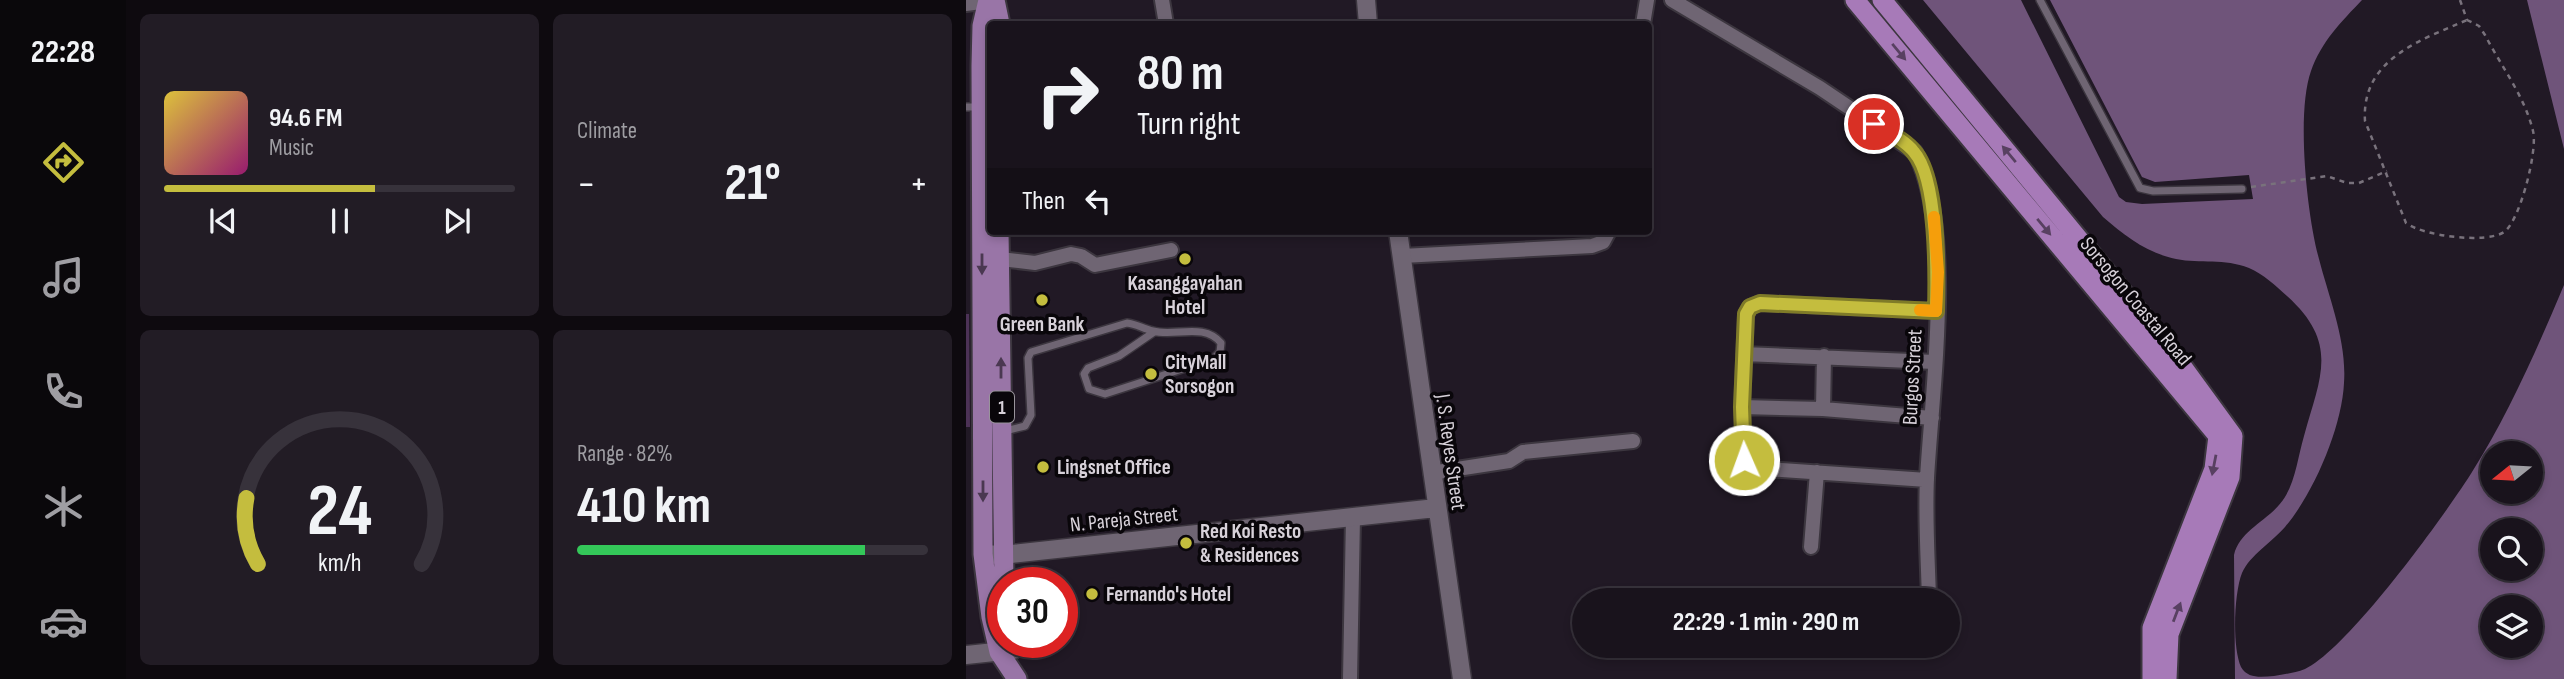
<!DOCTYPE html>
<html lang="en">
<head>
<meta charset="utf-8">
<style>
	body { margin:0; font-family:"Sofia Sans Condensed",sans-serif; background:#221c25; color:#f1f3f6; height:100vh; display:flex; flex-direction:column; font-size:26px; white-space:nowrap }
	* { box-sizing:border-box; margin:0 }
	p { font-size:23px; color:#9f9ea3 }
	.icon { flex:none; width:38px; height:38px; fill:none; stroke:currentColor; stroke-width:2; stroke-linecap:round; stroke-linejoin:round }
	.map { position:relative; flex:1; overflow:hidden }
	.details { display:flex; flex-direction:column; gap:14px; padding:14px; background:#0e0a0f; width:840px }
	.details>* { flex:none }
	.guide { position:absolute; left:21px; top:21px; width:665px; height:214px; border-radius:7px; box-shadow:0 4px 10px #0003,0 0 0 2px #37323b; background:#19131c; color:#f1f3f6; overflow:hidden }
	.needle { width:46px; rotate:252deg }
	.fabs { position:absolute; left:1514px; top:441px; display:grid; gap:14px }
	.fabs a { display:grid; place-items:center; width:63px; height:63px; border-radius:50%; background:#19131c; box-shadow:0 4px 10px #0003,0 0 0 2px #37323b; font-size:35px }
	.speed { position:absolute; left:21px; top:567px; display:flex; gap:14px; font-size:35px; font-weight:700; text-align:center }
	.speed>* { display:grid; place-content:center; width:91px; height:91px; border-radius:50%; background:#19131c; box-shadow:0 4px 10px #0003,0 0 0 2px #37323b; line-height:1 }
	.speed .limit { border:10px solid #d22; background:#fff; color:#111 }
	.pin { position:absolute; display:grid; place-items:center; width:60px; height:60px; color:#fff; margin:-30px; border:4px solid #fff; border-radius:50%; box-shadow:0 2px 7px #0007 }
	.me { position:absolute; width:77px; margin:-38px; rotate:358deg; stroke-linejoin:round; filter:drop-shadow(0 0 5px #0008) }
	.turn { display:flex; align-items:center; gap:24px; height:147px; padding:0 35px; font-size:32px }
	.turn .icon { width:91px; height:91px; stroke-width:2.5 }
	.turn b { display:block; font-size:49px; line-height:60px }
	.then { display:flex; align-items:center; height:66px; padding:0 35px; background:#0003; gap:14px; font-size:26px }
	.big { font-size:52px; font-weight:700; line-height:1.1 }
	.details .tile { flex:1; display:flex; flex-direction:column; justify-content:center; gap:10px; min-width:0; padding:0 24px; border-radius:10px; background:#221c25 }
	.details .dial { align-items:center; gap:0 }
	.dial svg { height:182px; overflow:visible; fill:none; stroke:#37323b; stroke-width:7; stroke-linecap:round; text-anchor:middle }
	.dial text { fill:#f1f3f6; stroke:none }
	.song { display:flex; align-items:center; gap:21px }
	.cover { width:84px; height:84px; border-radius:10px; background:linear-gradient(135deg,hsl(50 70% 55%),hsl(320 70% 35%)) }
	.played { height:7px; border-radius:4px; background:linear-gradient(90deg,#c4bd3e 60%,#37323b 60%) }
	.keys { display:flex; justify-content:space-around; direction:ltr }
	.heat { display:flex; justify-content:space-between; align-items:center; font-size:38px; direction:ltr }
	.charge { height:10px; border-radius:5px; background:linear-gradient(90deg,#34c759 82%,#37323b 0) }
	.details .tiles { flex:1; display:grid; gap:14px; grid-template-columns:repeat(2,1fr) }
	.trip { position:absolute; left:606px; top:588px; width:388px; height:70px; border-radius:35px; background:#19131c; box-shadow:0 4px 10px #0003,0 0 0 2px #37323b; font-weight:700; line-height:70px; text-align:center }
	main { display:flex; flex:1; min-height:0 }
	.tab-bar { display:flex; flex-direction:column; width:126px; justify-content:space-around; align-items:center; background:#0a080b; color:#9f9ea3 }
	.tab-bar .icon { width:49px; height:49px }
	.tab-bar .current { color:#c4bd3e }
	.tab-bar b { font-size:32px; color:#f1f3f6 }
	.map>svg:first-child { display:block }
	.green { fill:#4c3256 }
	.water { fill:#6f547a; fill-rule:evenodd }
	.pier { fill:#211925 }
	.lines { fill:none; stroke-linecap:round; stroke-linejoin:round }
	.service-casing { stroke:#3c363f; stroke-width:10 }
	.minor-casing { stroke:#3c363f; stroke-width:18 }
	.tertiary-casing { stroke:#3c363f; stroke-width:21 }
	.primary-casing { stroke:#3c363f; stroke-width:23 }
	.trunk-casing { stroke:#3c363f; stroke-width:23 }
	.path { stroke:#79727c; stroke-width:2.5; stroke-dasharray:5 5; stroke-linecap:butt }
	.service { stroke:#6f6573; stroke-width:7 }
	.minor { stroke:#6f6573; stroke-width:14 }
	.tertiary { stroke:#6f6573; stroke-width:18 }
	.primary { stroke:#9975a7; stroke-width:19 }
	.trunk { stroke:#a77ab8; stroke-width:19 }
	.oneway { fill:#584061 }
	.oneway2 { fill:#4a3851 }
	.route-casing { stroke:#7f7b28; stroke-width:18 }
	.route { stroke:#c4bd3e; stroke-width:12 }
	.slow { stroke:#f59e0b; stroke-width:12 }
	.poi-dot { fill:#c4bd3e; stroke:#09060a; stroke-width:2.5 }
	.labels { text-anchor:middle; stroke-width:7; stroke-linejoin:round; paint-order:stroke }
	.shield { fill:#09060a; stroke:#99949b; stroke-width:2 }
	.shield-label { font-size:19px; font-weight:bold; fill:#d7d1d9 }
	.poi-label { font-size:21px; font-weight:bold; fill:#d7d1d9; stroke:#09060a; text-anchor:start }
	.street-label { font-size:21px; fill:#d7d1d9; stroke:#09060a }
</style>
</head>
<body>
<main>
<nav class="tab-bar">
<b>22:28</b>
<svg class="icon current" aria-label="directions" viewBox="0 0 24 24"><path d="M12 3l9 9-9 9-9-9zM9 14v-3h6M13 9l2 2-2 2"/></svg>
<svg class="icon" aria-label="music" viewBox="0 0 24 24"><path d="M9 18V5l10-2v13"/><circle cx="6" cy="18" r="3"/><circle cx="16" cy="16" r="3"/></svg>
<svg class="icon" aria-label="phone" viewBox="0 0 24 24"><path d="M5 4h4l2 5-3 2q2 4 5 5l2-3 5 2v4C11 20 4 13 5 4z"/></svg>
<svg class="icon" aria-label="climate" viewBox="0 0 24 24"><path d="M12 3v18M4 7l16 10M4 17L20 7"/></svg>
<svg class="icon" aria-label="car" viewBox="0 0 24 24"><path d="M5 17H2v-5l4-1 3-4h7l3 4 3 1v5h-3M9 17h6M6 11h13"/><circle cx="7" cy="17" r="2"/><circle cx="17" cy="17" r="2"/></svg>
</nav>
<section class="details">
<div class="tiles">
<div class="tile">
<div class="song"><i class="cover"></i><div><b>94.6 FM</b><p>Music</p></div></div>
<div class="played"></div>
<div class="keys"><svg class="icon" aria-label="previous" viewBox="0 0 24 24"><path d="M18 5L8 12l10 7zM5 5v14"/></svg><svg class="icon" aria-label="pause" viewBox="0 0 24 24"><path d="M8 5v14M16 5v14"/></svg><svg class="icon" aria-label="next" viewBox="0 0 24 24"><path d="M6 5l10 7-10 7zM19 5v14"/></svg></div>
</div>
<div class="tile"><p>Climate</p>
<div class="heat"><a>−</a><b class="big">21°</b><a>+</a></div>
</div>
<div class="tile dial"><svg viewBox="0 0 100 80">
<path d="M14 69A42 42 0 1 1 86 69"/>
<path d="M14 69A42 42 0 0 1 9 40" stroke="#c4bd3e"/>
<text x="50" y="56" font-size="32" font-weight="700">24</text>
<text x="50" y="72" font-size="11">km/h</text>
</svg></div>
<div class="tile"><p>Range · 82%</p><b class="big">410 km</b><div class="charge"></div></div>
</div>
</section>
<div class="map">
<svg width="1598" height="679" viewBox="0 0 1598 679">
	<rect width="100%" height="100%" fill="#211925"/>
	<path class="green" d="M0,314h3l1,113h-4z"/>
	<path class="water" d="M957,0h439c-20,21 -41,42 -51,71 -15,42 -4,145 8,188 10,39 28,82 25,124 -2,44 -30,110 -59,144 -13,15 -35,28 -43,46 -8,20 -10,74 -1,94 7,12 20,10 33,9 11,-2 21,-3 31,-7 43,-20 140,-154 167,-197 37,-59 65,-123 92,-187v394h-329l-1,-124c6,-26 37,-35 51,-58 11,-18 13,-41 19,-61 16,-59 36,-92 -17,-140 -11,-10 -24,-22 -38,-28 -25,-10 -48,-4 -73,-9 -29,-6 -51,-23 -73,-42zM1526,453h38v39h-38zM1526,530h38v39h-38zM1526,607h38v39h-38z
		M1561,0h37v149z"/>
	<path class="pier" d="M1055,0h29l92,177 13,5 94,-7 4,24 -111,5 -16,-2 -7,-5z"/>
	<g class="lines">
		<g class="service-casing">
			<path id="service" d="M1074,0l100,188 13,3 89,-2
				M0,107h15
				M39,431l20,-5 6,-11 -3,-57 3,-6 96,-29c10,1 16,6 26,8 22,6 51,-9 68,12l-1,9 -7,7 -108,35 -16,-5 -5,-15 4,-6 31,-12 35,-24"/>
		</g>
		<g class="minor-casing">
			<path id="minor" d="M196,0l4,24
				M706,0l148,88 95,64c40,78 17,237 12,326 -2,41 1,82 2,122
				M0,4l29,-4
				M677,24l4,-24
				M436,256l190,-10 11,-4 6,-11
				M34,259l35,4 36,-9 10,2 14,9 76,-15
				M778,354l191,8
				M776,407l81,2 109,9
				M857,409l1,-53
				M465,473l78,-12 14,-9 110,-11
				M961,480l-174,-12 -9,-8 -2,-53 4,-92 4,-8 10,-4 176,8
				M845,547l6,-75
				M384,679l3,-162"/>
		</g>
		<g class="tertiary-casing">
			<path id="tertiary" d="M400,0l2,24
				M432,231l64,448
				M17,554l19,1 434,-47
				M0,655l47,-5"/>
		</g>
		<g class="primary-casing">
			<path id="primary" d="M22,0l-6,26 -1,40 2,488 8,63 8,35 18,27
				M29,0l5,24
				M33,231l5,352"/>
		</g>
		<g class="trunk-casing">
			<path id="trunk" d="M889,0l363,436 -4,33 -62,159v51
				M916,0l292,355 59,81 -3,41 -61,157 -2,45"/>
		</g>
		<path class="path" d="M1494,0l7,20
			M1501,20l12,6 6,9c16,31 40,62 48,96 5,19 -13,90 -29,101 -18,12 -81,4 -98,-9l-41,-102c-4,-62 56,-81 102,-101z
			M1285,187l76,-11 20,7h12l28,-12"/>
		<use href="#service" class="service"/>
		<use href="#minor" class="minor"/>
		<use href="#tertiary" class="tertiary"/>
		<use href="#primary" class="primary"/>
		<use href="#trunk" class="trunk"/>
	</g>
	<defs><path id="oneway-solid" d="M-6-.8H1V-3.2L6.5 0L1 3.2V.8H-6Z" transform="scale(1.75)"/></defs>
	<g class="oneway">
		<use href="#oneway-solid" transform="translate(933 52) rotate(50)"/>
		<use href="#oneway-solid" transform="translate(1043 154) rotate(-130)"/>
		<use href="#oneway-solid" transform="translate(1078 227) rotate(50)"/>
		<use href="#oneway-solid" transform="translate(1248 465) rotate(101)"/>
		<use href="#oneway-solid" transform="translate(1211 612) rotate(-69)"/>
	</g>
	<g class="oneway2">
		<use href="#oneway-solid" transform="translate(16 264) rotate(90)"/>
		<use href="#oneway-solid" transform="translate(35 368) rotate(-90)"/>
		<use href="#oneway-solid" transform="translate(17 491) rotate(90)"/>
	</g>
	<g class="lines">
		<g class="route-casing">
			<path id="route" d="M778,460l-2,-53 4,-93 4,-7 10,-4 176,8c1,-36 2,-132 -22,-159 -9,-12 -27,-20 -40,-28"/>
		</g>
		<use href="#route" class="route"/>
		<path class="slow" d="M954,310l16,1 2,-39 -4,-55"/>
	</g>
	<g class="poi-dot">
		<circle cx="219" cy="259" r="7"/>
		<circle cx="76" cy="300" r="7"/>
		<circle cx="185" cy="374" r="7"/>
		<circle cx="77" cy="467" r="7"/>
		<circle cx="220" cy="543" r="7"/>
		<circle cx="126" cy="594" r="7"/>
	</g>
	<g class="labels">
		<rect class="shield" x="24" y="391.5" width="24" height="31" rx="5"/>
		<g class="shield-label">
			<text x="36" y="414">1</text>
		</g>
		<g class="poi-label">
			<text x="219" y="290" text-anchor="middle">Kasanggayahan<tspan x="219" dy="24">Hotel</tspan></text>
			<text x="76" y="331" text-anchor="middle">Green Bank</text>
			<text x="199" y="369">CityMall<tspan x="199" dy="24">Sorsogon</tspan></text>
			<text x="91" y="474">Lingsnet Office</text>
			<text x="234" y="538">Red Koi Resto<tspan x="234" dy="24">&amp; Residences</tspan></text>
			<text x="140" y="601">Fernando's Hotel</text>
		</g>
		<g class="street-label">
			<text transform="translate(1170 301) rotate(50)" y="7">Sorsogon Coastal Road</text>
			<text transform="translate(946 377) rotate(-87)" y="7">Burgos Street</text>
			<text transform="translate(485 452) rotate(82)" y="7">J. S. Reyes Street</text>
			<text transform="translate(158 519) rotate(-6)" y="7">N. Pareja Street</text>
		</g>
	</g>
</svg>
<div class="fabs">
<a><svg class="needle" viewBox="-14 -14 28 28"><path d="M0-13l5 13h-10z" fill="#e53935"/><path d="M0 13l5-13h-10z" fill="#9f9ea3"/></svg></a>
<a><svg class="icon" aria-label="search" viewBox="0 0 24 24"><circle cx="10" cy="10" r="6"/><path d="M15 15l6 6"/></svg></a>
<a><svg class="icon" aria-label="layers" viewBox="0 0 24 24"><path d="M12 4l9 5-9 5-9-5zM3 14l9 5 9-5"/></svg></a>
</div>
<div class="speed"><div class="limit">30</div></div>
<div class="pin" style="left:908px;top:124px;background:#d93025"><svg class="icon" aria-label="arrive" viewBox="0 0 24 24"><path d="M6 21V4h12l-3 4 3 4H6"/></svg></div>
<svg class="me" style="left:778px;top:460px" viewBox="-20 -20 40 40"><circle r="17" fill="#c4bd3e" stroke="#fff" stroke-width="3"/><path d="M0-11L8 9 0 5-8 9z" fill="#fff"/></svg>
<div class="trip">22:29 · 1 min · 290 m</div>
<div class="guide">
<div class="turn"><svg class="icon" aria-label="right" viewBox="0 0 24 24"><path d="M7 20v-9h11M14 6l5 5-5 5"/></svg><div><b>80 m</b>Turn right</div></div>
<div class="then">Then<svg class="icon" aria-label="left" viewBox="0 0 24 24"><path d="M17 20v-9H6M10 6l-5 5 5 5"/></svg></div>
</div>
</div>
</main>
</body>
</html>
